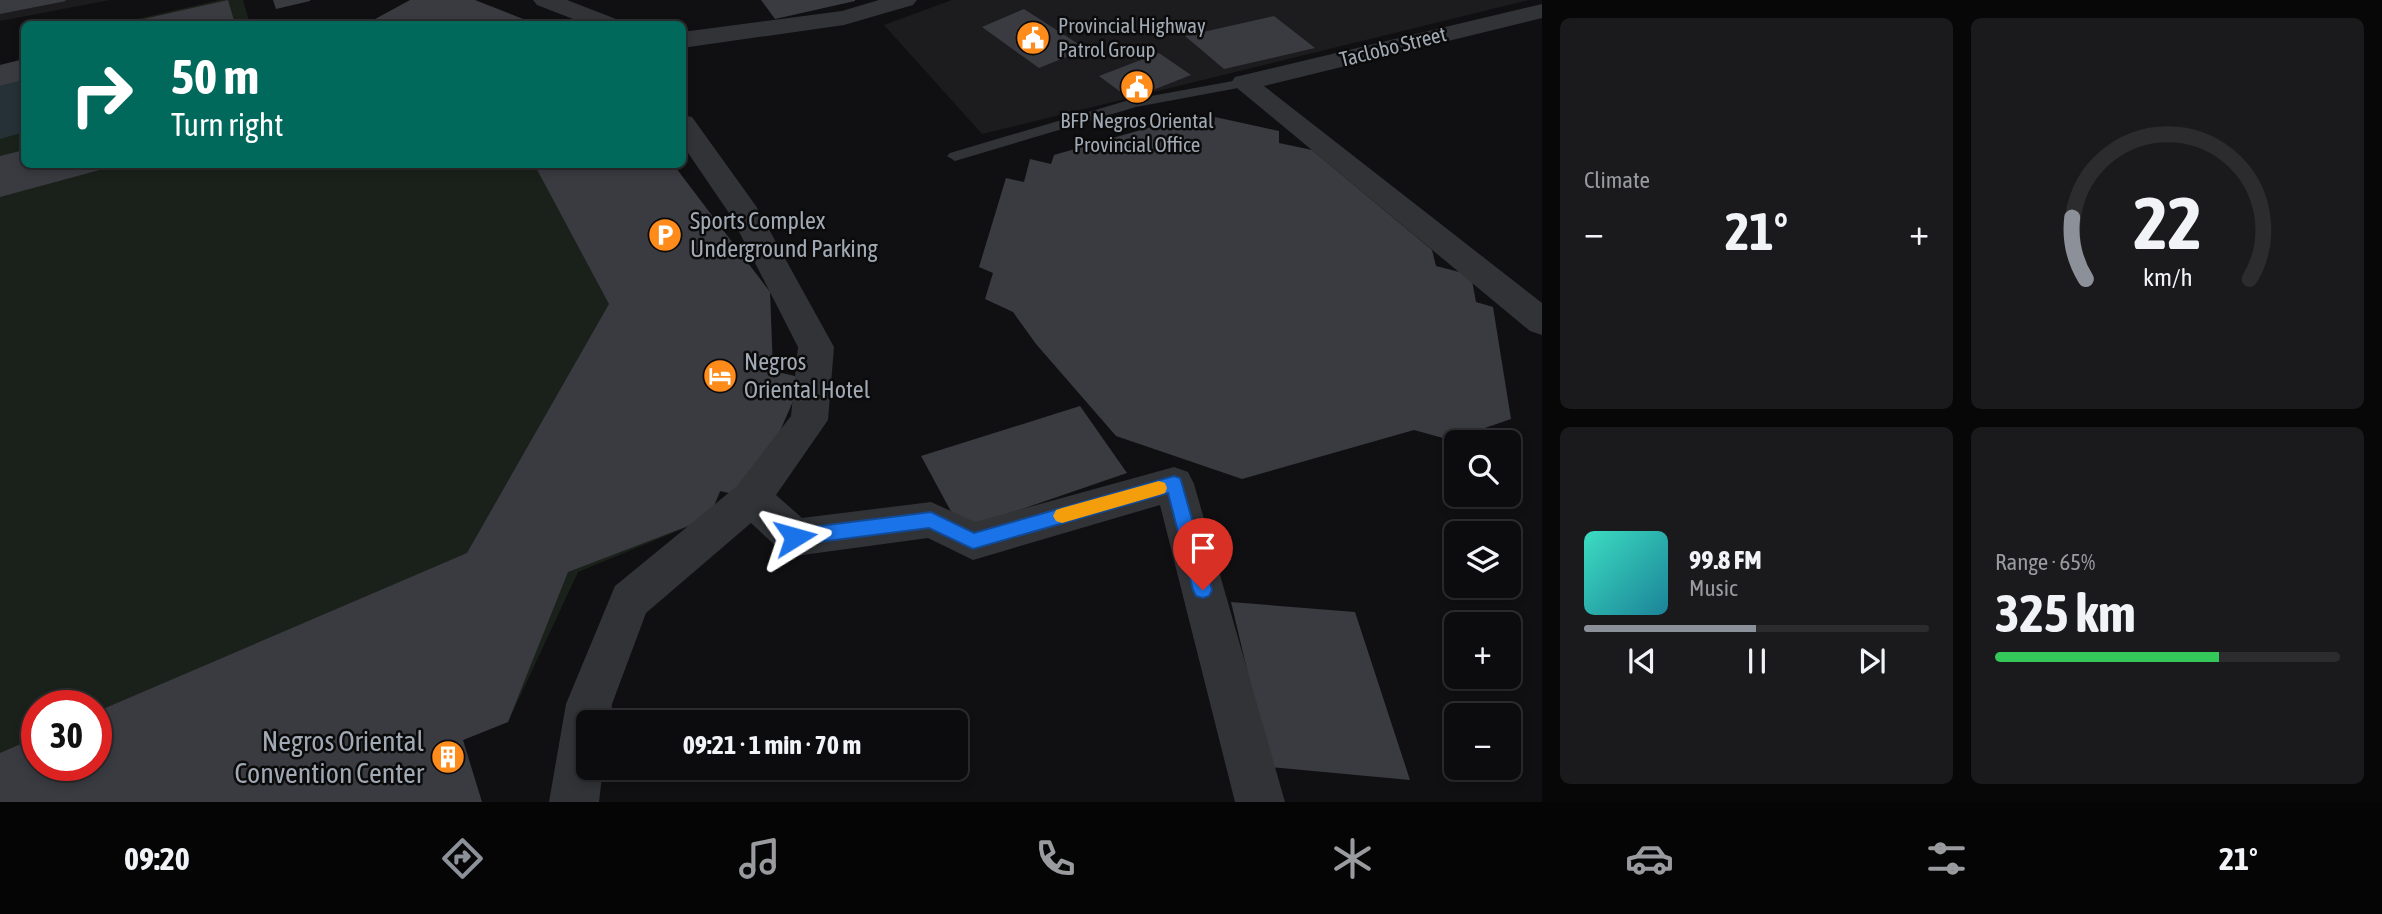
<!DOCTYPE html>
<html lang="en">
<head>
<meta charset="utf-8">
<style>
	body { margin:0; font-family:"Asap Condensed",sans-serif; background:#1a1a1c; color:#f1f3f6; height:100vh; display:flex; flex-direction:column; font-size:26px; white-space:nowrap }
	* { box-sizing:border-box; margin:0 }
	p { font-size:23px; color:#9a9b9e }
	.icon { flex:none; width:38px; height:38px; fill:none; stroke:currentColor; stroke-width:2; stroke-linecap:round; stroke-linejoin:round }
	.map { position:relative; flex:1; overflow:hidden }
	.drawer { display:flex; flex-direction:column; gap:18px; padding:18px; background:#070708; width:840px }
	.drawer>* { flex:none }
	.hud { position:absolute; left:21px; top:21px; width:665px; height:147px; border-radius:10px; box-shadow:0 4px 10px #0003,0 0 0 2px #2c2c2e; background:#00695c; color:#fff; overflow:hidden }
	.tools { position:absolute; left:1444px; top:430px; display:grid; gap:14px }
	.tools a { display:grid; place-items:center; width:77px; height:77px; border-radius:10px; background:#0c0c0e; box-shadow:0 4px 10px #0003,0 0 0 2px #2c2c2e; font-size:35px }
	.speed { position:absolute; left:21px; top:690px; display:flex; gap:14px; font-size:35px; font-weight:700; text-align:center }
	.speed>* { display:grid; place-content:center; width:91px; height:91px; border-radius:50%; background:#0c0c0e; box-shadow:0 4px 10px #0003,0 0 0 2px #2c2c2e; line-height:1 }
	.speed .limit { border:10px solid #d22; background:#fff; color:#111 }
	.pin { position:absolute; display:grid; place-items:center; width:60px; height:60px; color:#fff; margin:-72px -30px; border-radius:50% 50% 50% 0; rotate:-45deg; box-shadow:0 0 7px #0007 }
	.pin .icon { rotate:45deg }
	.me { position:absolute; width:77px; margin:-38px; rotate:82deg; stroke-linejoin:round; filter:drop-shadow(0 0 5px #0008) }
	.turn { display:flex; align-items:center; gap:24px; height:147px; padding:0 35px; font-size:32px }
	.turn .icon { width:91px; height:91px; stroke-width:2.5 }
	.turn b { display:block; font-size:49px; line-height:60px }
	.big { font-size:52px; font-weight:700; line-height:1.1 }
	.drawer .tile { flex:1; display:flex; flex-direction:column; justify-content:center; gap:10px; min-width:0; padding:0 24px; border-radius:10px; background:#1a1a1c }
	.drawer .dial { align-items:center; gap:0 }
	.dial svg { height:182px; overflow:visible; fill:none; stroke:#2c2c2e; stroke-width:7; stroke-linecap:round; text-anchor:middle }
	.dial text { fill:#f1f3f6; stroke:none }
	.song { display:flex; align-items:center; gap:21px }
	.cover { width:84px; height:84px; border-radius:10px; background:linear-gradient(135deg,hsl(170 70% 55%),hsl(190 70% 35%)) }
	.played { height:7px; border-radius:4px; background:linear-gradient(90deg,#8c9099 50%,#2c2c2e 50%) }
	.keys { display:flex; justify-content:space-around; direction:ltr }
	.heat { display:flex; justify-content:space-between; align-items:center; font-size:38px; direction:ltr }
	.charge { height:10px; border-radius:5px; background:linear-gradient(90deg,#34c759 65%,#2c2c2e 0) }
	.drawer .tiles { flex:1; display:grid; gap:18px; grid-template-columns:repeat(2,1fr) }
	.trip { position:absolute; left:576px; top:710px; width:392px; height:70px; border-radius:10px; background:#0c0c0e; box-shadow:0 4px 10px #0003,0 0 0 2px #2c2c2e; font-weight:700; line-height:70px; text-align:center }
	.menu { display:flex; height:112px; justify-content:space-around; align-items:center; background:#050506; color:#9a9b9e }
	.menu .icon { width:49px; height:49px }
	.menu .current { color:#8c9099 }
	.menu b { font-size:32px; color:#f1f3f6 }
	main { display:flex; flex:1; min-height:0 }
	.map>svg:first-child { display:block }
	.built { fill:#1c1c1f }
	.green { fill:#1a211a; fill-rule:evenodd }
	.water { fill:#253136 }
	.building { fill:#3a3b40 }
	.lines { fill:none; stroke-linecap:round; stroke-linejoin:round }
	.lane { fill:#313337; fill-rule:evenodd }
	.street { fill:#313337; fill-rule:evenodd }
	.route { fill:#1a73e8; stroke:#114b97; stroke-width:2 }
	.slow { fill:#f59e0b }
	.labels { text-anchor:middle; stroke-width:5; stroke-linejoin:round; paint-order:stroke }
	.far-poi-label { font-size:21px; fill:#a0a9b4; stroke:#0b0b0c; text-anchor:start }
	.far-street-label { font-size:21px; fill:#a0a9b4; stroke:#0b0b0c }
	.poi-label { font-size:24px; fill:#a0a9b4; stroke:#0b0b0c; text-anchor:start }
	.near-poi-label { font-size:28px; fill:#a0a9b4; stroke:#0b0b0c; text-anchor:end }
</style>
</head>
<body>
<main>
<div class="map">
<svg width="1542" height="802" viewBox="0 0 1542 802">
	<rect width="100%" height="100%" fill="#101012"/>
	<path class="built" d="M0,0h110l-110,21z
		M952,0h577l-547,134 -98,-109z"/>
	<path class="green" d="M220,0h23l7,24h-135z
		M24,59v105l649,1 97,127 3,79 30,7 -52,120 -30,-7 -12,27 -131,54 -70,150 -45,18 -125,62h-338v-737zM37,705h59v60h-59z"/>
	<path class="water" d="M24,80v52l-24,7v-53z"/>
	<path class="building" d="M0,0h65l1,1 -66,13z
		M228,0l7,24h-109v-1z
		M273,0h37v1l-34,8z
		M410,0h65l61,24h-170z
		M761,0h94v1l-80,18z
		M1024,9l62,40 -47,19 -57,-41z
		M1274,16l41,32 -91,21 -39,-33z
		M1159,53l32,22 -61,24 -31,-23z
		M24,59v21l-24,6v-21z
		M1215,117l64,14v12l33,7 120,100 4,16 35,9 5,27 17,5 18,112 -61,21 -36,-10 -172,49 -126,-43 -80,-92 -23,-32 -28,-13 8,-26 -14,-6 27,-89 18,4 6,-23 21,5 3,-9 111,-32 15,3 1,-5 33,7z
		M24,150v14l94,1 -118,32v-41z
		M534,164h139l97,128 3,79 30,7 -52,120 -31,-7 -11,27 -141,54 -60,150 -45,18 19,62h-482v-49l37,-16v28h59v-53l371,-159 142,-249z
		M1080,406l47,67 -166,57 -40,-74z
		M1231,602l124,10 55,168 -140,-13z"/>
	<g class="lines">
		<path class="lane" d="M1244,79l5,1v6l-113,21 -181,54 -8,-5 3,-3 179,-53z"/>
		<path class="street" d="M533,0h34l49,19 3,5h-33l-49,-19z
			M879,0h38l-4,5 -69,20 -162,23v-16l160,-21z
			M1542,4v14l-278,68 278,217v32l-12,-4 -299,-248 4,-6z
			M682,115l10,2 64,89 78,141 -6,73 -52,75 26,23 129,-16 44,20 199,-55 14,5 6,12 91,318h-50l-75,-297 -187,55 -45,-22 -133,18 -15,-6 -29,-27 -105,90 -34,91 -2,19h-22v45h15l-4,34h-50l17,-98 49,-118 122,-100 54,-70 7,-69 -67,-131 -49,-72z"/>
	</g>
	<path class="route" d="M1174,476l6,2 2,6 30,106 -3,6 -6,2 -7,-2 -3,-6 -25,-97 -195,56 -44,-21 -134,17 -7,-2 -2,-6 2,-5 7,-3 136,-17 43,21z"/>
	<path class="slow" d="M1159,481l6,2 2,5 -2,5 -6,2 -97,28 -6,-2 -3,-5 3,-6 6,-2z"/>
	<defs>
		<g id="civic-disc" transform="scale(1.75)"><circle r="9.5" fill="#ff8b1a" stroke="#0b0b0c"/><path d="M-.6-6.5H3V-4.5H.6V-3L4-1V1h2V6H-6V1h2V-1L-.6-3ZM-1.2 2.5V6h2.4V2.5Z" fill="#fff"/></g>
		<g id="parking-disc" transform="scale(1.75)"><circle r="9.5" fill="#ff8b1a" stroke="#0b0b0c"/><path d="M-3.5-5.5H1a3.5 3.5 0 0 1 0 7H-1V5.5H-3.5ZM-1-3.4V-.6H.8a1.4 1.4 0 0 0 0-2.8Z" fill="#fff"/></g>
		<g id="hotel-disc" transform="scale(1.75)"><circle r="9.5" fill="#ff8b1a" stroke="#0b0b0c"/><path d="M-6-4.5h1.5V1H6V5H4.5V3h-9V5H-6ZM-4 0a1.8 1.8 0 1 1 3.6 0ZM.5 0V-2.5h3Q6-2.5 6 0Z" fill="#fff"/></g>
		<g id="building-disc" transform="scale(1.75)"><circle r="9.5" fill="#ff8b1a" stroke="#0b0b0c"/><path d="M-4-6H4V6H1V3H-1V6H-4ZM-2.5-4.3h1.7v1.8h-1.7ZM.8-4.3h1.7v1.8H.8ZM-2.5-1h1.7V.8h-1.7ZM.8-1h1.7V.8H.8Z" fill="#fff"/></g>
	</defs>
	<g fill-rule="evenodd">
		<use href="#civic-disc" x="1033" y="38"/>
		<use href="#civic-disc" x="1137" y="87"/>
		<use href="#parking-disc" x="665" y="235"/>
		<use href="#hotel-disc" x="720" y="376"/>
		<use href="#building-disc" x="448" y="757"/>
	</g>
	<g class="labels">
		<g class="far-poi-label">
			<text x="1058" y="33">Provincial Highway<tspan x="1058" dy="24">Patrol Group</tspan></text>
			<text x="1137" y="128" text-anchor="middle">BFP Negros Oriental<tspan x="1137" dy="24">Provincial Office</tspan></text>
		</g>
		<g class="far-street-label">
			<text transform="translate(1393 47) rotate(-14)" y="7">Taclobo Street</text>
		</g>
		<g class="poi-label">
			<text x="690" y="229">Sports Complex<tspan x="690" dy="28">Underground Parking</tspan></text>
			<text x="744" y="370">Negros<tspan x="744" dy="28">Oriental Hotel</tspan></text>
		</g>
		<g class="near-poi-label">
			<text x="424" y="751">Negros Oriental<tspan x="424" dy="32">Convention Center</tspan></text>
		</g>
	</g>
</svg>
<div class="tools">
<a><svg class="icon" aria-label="search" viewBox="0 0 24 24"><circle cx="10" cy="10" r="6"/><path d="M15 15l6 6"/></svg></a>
<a><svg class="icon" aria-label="layers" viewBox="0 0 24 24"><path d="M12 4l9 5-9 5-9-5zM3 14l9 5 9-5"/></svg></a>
<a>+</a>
<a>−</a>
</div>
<div class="speed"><div class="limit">30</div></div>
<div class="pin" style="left:1203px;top:590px;background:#d93025"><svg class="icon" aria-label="arrive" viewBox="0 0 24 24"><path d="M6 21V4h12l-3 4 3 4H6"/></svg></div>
<svg class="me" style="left:795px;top:537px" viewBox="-20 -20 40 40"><path d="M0-17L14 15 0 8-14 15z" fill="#1a73e8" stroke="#fff" stroke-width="4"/></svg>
<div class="trip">09:21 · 1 min · 70 m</div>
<div class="hud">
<div class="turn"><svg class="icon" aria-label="right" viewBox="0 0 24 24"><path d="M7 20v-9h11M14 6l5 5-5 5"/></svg><div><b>50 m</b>Turn right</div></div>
</div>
</div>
<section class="drawer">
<div class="tiles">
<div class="tile"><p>Climate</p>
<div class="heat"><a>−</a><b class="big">21°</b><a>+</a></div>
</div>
<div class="tile dial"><svg viewBox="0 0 100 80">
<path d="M14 69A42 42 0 1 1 86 69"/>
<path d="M14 69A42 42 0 0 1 8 42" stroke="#8c9099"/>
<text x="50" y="56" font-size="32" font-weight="700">22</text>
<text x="50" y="72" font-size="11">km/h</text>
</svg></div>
<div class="tile">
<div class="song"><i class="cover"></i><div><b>99.8 FM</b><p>Music</p></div></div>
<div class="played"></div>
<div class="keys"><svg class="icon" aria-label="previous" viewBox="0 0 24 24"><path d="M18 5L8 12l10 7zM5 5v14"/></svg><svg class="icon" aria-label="pause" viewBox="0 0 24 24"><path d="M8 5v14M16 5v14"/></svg><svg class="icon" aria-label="next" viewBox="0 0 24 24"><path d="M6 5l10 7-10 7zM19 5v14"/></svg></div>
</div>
<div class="tile"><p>Range · 65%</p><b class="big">325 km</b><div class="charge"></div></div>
</div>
</section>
</main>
<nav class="menu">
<b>09:20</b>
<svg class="icon current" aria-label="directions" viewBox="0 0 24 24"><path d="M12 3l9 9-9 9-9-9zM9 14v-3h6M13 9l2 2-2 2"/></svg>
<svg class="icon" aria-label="music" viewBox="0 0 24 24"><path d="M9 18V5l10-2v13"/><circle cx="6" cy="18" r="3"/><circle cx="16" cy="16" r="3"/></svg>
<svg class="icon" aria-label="phone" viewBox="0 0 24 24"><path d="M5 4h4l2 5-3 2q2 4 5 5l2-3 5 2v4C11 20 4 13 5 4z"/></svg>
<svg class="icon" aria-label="climate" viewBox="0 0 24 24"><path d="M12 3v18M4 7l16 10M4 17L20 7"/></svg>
<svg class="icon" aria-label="car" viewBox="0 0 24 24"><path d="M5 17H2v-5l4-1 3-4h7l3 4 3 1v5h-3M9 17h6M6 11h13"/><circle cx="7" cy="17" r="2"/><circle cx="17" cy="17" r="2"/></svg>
<svg class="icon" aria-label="filters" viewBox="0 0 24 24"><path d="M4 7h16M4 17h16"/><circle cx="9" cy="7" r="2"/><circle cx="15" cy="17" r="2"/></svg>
<b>21°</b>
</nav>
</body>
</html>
